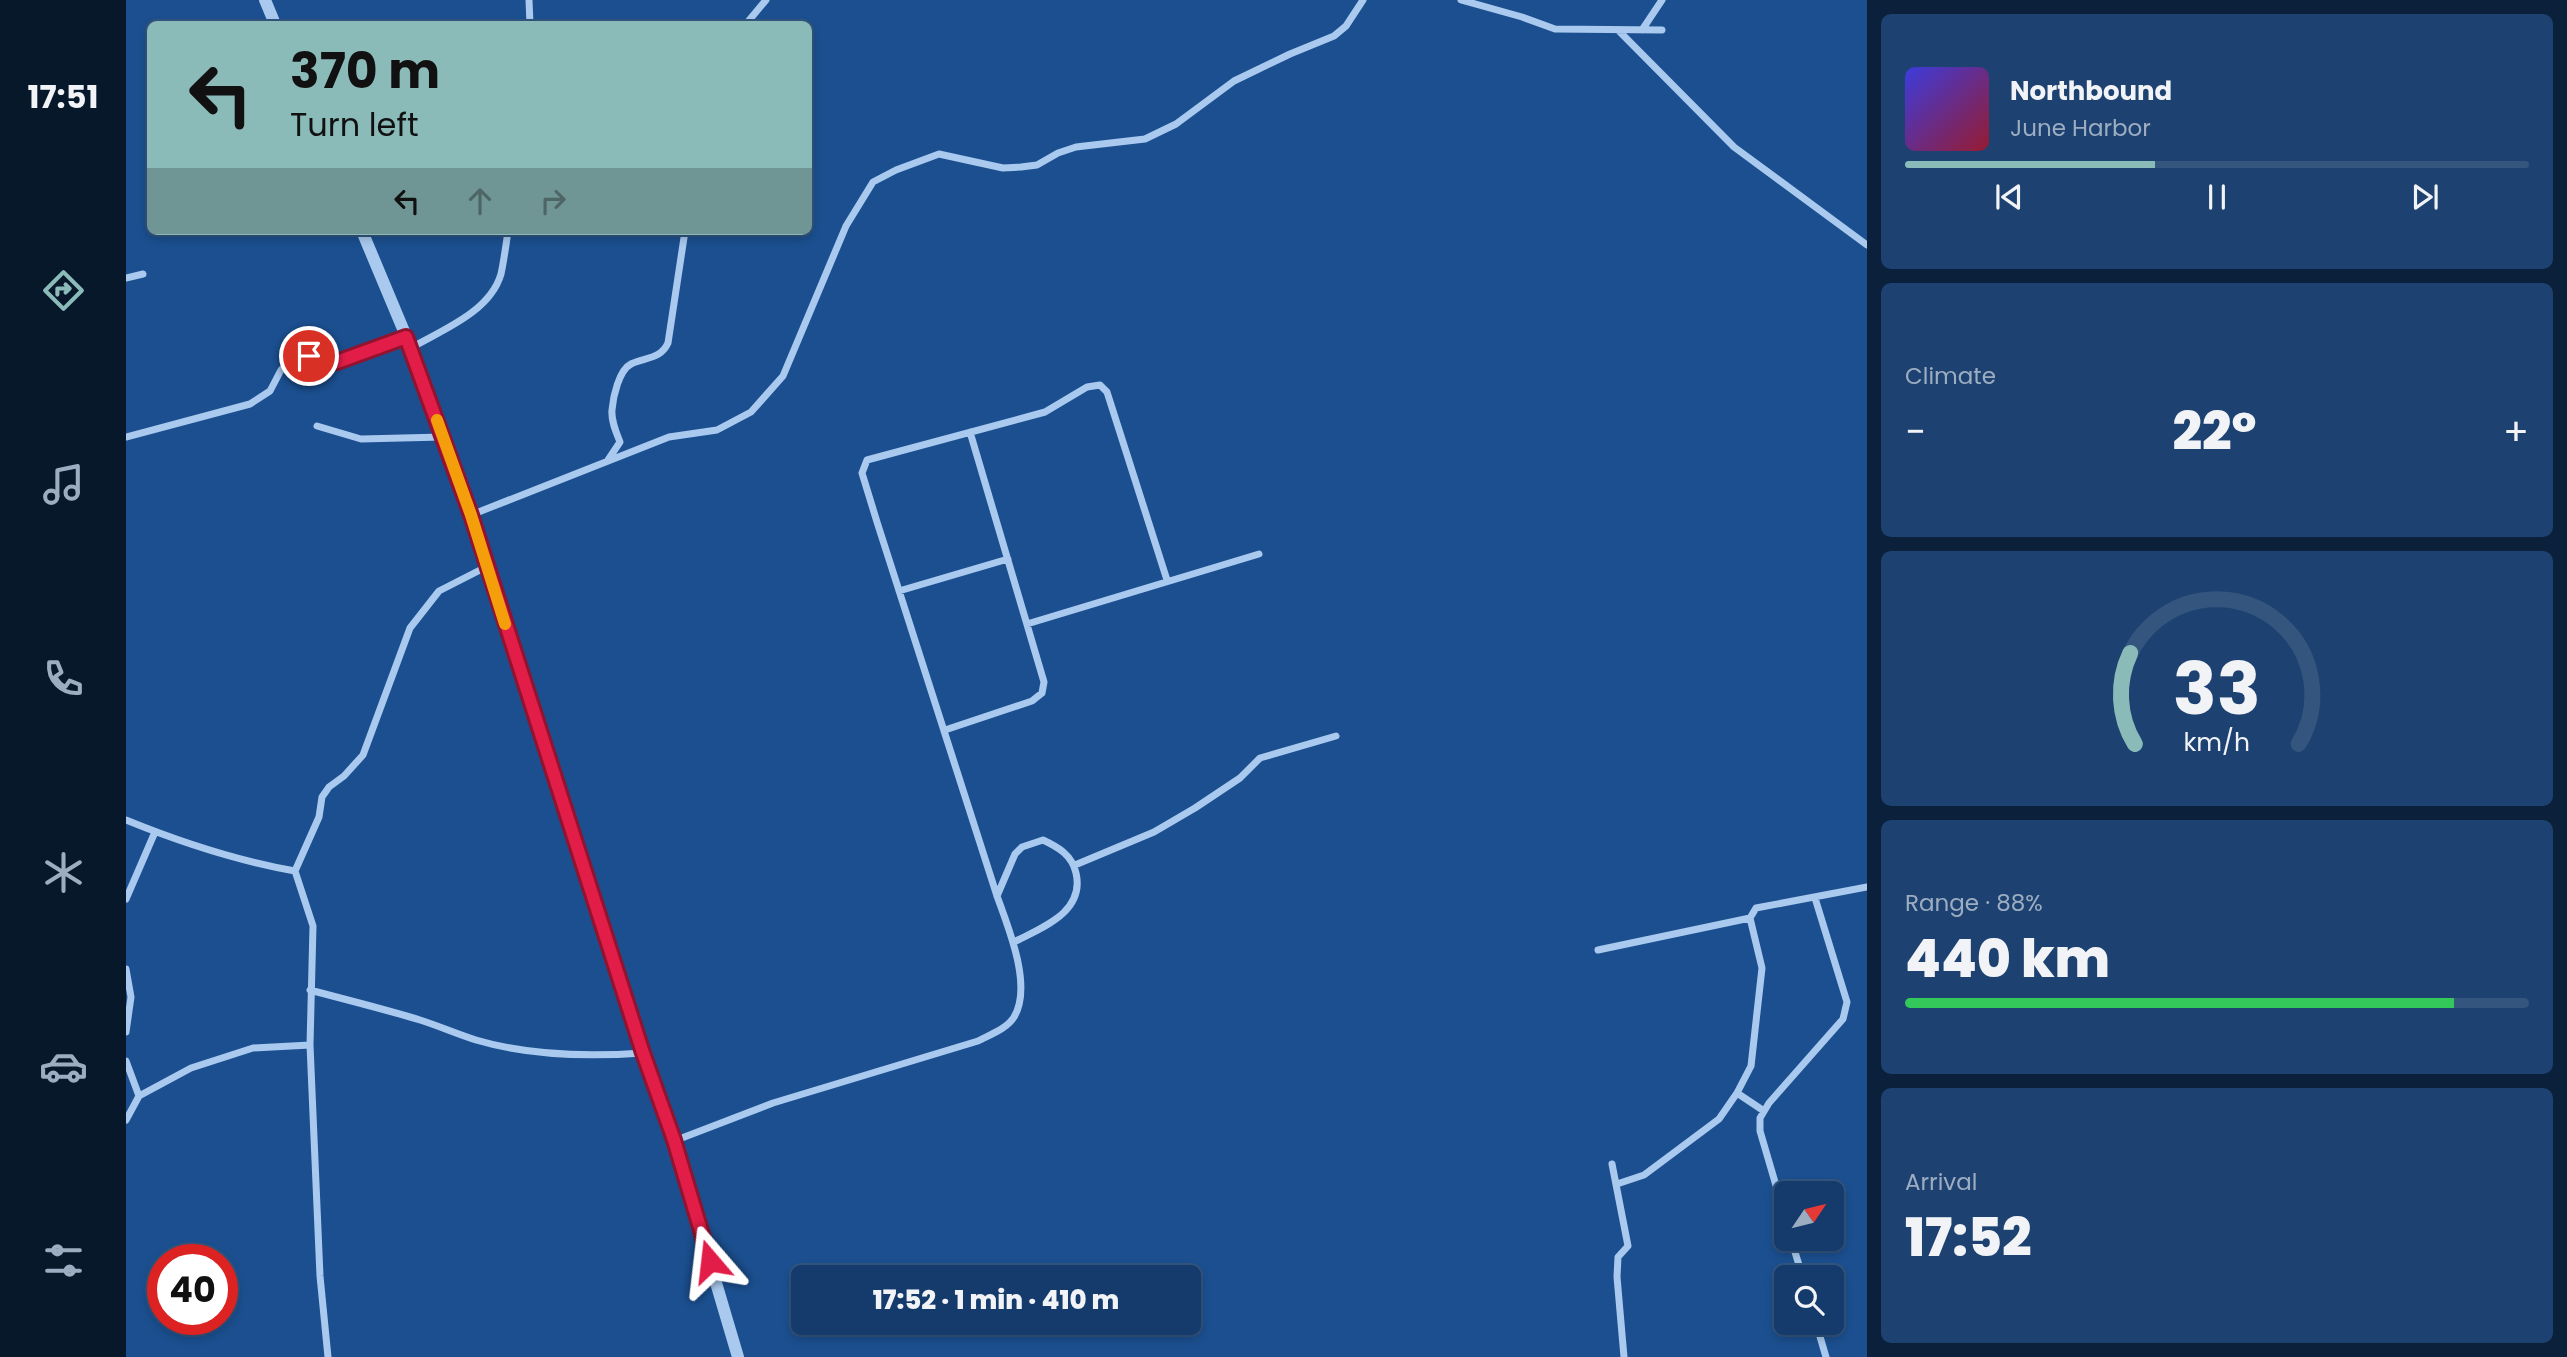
<!DOCTYPE html>
<html lang="en">
<head>
<meta charset="utf-8">
<style>
	body { margin:0; font-family:Poppins,sans-serif; background:#1d4271; color:#f1f3f6; height:100vh; display:flex; flex-direction:column; font-size:26px; white-space:nowrap }
	* { box-sizing:border-box; margin:0 }
	p { font-size:23px; color:#9dadc1 }
	.icon { flex:none; width:38px; height:38px; fill:none; stroke:currentColor; stroke-width:2; stroke-linecap:round; stroke-linejoin:round }
	.map { position:relative; flex:1; overflow:hidden }
	.panel { display:flex; flex-direction:column; gap:14px; padding:14px; background:#0b203b; width:700px }
	.panel>* { flex:none }
	.hud { position:absolute; left:21px; top:21px; width:665px; height:214px; border-radius:10px; box-shadow:0 4px 10px #0003,0 0 0 2px #33557e; background:#8bbbb9; color:#111; overflow:hidden }
	.needle { width:46px; rotate:55deg }
	.tools { position:absolute; left:1648px; top:1181px; display:grid; gap:14px }
	.tools a { display:grid; place-items:center; width:70px; height:70px; border-radius:10px; background:#143b6b; box-shadow:0 4px 10px #0003,0 0 0 2px #33557e; font-size:35px }
	.speed { position:absolute; left:21px; top:1244px; display:flex; gap:14px; font-size:35px; font-weight:700; text-align:center }
	.speed>* { display:grid; place-content:center; width:91px; height:91px; border-radius:50%; background:#143b6b; box-shadow:0 4px 10px #0003,0 0 0 2px #33557e; line-height:1 }
	.speed .limit { border:10px solid #d22; background:#fff; color:#111 }
	.pin { position:absolute; display:grid; place-items:center; width:60px; height:60px; color:#fff; margin:-30px; border:4px solid #fff; border-radius:50%; box-shadow:0 2px 7px #0007 }
	.me { position:absolute; width:77px; margin:-38px; rotate:343deg; stroke-linejoin:round; filter:drop-shadow(0 0 5px #0008) }
	.turn { display:flex; align-items:center; gap:24px; height:147px; padding:0 28px; font-size:32px }
	.turn .icon { width:91px; height:91px; stroke-width:2.5 }
	.turn b { display:block; font-size:49px; line-height:60px }
	.lanes { display:flex; align-items:center; height:66px; padding:0 28px; background:#0003; justify-content:center; gap:35px; direction:ltr }
	.lanes .off { opacity:.35 }
	.big { font-size:52px; font-weight:800; line-height:1.1 }
	.panel .tile { flex:1; display:flex; flex-direction:column; justify-content:center; gap:10px; min-width:0; padding:0 24px; border-radius:10px; background:#1d4271 }
	.panel .dial { align-items:center; gap:0 }
	.dial svg { height:182px; overflow:visible; fill:none; stroke:#33557e; stroke-width:7; stroke-linecap:round; text-anchor:middle }
	.dial text { fill:#f1f3f6; stroke:none }
	.song { display:flex; align-items:center; gap:21px }
	.cover { width:84px; height:84px; border-radius:10px; background:linear-gradient(135deg,hsl(240 70% 55%),hsl(350 70% 35%)) }
	.played { height:7px; border-radius:4px; background:linear-gradient(90deg,#8bbbb9 40%,#33557e 40%) }
	.keys { display:flex; justify-content:space-around; direction:ltr }
	.heat { display:flex; justify-content:space-between; align-items:center; font-size:38px; direction:ltr }
	.charge { height:10px; border-radius:5px; background:linear-gradient(90deg,#34c759 88%,#33557e 0) }
	.trip { position:absolute; left:665px; top:1265px; width:410px; height:70px; border-radius:10px; background:#143b6b; box-shadow:0 4px 10px #0003,0 0 0 2px #33557e; font-weight:800; line-height:70px; text-align:center }
	main { display:flex; flex:1; min-height:0 }
	.tab-bar { display:flex; flex-direction:column; width:126px; justify-content:space-around; align-items:center; background:#08182b; color:#9dadc1 }
	.tab-bar .icon { width:49px; height:49px }
	.tab-bar .selected { color:#8bbbb9 }
	.tab-bar b { font-size:32px; color:#f1f3f6 }
	.map>svg:first-child { display:block }
	.lines { fill:none; stroke-linecap:round; stroke-linejoin:round }
	.minor { stroke:#a9c9ee; stroke-width:7 }
	.tertiary { stroke:#a9c9ee; stroke-width:12 }
	.route-casing { stroke:#92132f; stroke-width:18 }
	.route { stroke:#e11d48; stroke-width:12 }
	.slow { stroke:#f59e0b; stroke-width:12 }
</style>
</head>
<body>
<main>
<nav class="tab-bar">
<b>17:51</b>
<svg class="icon selected" aria-label="directions" viewBox="0 0 24 24"><path d="M12 3l9 9-9 9-9-9zM9 14v-3h6M13 9l2 2-2 2"/></svg>
<svg class="icon" aria-label="music" viewBox="0 0 24 24"><path d="M9 18V5l10-2v13"/><circle cx="6" cy="18" r="3"/><circle cx="16" cy="16" r="3"/></svg>
<svg class="icon" aria-label="phone" viewBox="0 0 24 24"><path d="M5 4h4l2 5-3 2q2 4 5 5l2-3 5 2v4C11 20 4 13 5 4z"/></svg>
<svg class="icon" aria-label="climate" viewBox="0 0 24 24"><path d="M12 3v18M4 7l16 10M4 17L20 7"/></svg>
<svg class="icon" aria-label="car" viewBox="0 0 24 24"><path d="M5 17H2v-5l4-1 3-4h7l3 4 3 1v5h-3M9 17h6M6 11h13"/><circle cx="7" cy="17" r="2"/><circle cx="17" cy="17" r="2"/></svg>
<svg class="icon" aria-label="filters" viewBox="0 0 24 24"><path d="M4 7h16M4 17h16"/><circle cx="9" cy="7" r="2"/><circle cx="15" cy="17" r="2"/></svg>
</nav>
<div class="map">
<svg width="1741" height="1357" viewBox="0 0 1741 1357">
	<rect width="100%" height="100%" fill="#1b4f8f"/>
	<g class="lines">
		<path class="minor" d="M403,0l1,24
			M1335,0l61,17 33,12 107,1
			M620,24l20,-24
			M1492,30l116,117 133,98
			M1516,30l20,-30
			M0,278l17,-4
			M285,348c31,-18 79,-36 90,-74 3,-14 5,-29 7,-43
			M191,426l44,13 82,-2
			M0,437l124,-33 20,-13 11,-21 13,-13 15,-1 27,6 70,-25
			M482,460l12,-18c-4,-10 -9,-21 -8,-32 1,-13 7,-40 19,-46 14,-7 29,-4 37,-21l17,-112
			M345,515l198,-78 48,-7 34,-18 32,-36 63,-150 27,-44 23,-12 43,-16 64,14 18,-1 16,-2 21,-12 18,-6 69,-8 31,-15 58,-43 56,-27 44,-18 12,-10 17,-26
			M773,591l109,-32
			M901,624l232,-70
			M819,730l87,-29 10,-8 2,-11 -74,-250
			M0,820c54,22 112,41 169,51
			M949,865l79,-33 41,-24 45,-30 20,-20 76,-22
			M871,896l18,-42 7,-7 21,-7c15,7 29,15 33,33 9,39 -33,54 -62,69
			M0,899l29,-67
			M1472,950l152,-32
			M0,969l5,28 -5,35
			M184,990c37,10 74,19 110,30 19,6 37,14 56,20 54,16 111,17 167,13
			M0,1061l13,35
			M1611,1093l27,18
			M0,1120l13,-24 52,-28 62,-20 57,-3
			M548,1141l99,-38 205,-62c11,-6 29,-12 36,-24 19,-31 -6,-90 -17,-121l-120,-374 -15,-49 5,-13 178,-48 42,-25 13,-2 7,7 60,188
			M1486,1164l16,82 -10,11 -1,20 7,80
			M1491,1184l27,-9 75,-56 18,-26 14,-27 11,-98 -12,-50 6,-10 111,-21
			M1661,1223l-27,-92v-13l9,-15 74,-84 4,-17 -32,-104
			M1665,1239l12,39
			M1690,1323l10,34
			M202,1357l-8,-81 -10,-231 3,-119 -18,-55 24,-54 3,-20 7,-10 15,-11 19,-21 47,-127 29,-37 47,-24"/>
		<path class="tertiary" d="M139,0l10,24
			M236,231l49,117 60,167 172,538 31,88 64,216"/>
	</g>
	<g class="lines">
		<g class="route-casing">
			<path id="route" d="M183,356l28,6 69,-25 65,178 172,538 31,87 36,121"/>
		</g>
		<use href="#route" class="route"/>
		<path class="slow" d="M311,420l34,95 34,109"/>
	</g>
</svg>
<div class="tools">
<a><svg class="needle" viewBox="-14 -14 28 28"><path d="M0-13l5 13h-10z" fill="#e53935"/><path d="M0 13l5-13h-10z" fill="#9dadc1"/></svg></a>
<a><svg class="icon" aria-label="search" viewBox="0 0 24 24"><circle cx="10" cy="10" r="6"/><path d="M15 15l6 6"/></svg></a>
</div>
<div class="speed"><div class="limit">40</div></div>
<div class="pin" style="left:183px;top:356px;background:#d93025"><svg class="icon" aria-label="arrive" viewBox="0 0 24 24"><path d="M6 21V4h12l-3 4 3 4H6"/></svg></div>
<svg class="me" style="left:584px;top:1261px" viewBox="-20 -20 40 40"><path d="M0-17L14 15 0 8-14 15z" fill="#e11d48" stroke="#fff" stroke-width="4"/></svg>
<div class="trip">17:52 · 1 min · 410 m</div>
<div class="hud">
<div class="turn"><svg class="icon" aria-label="left" viewBox="0 0 24 24"><path d="M17 20v-9H6M10 6l-5 5 5 5"/></svg><div><b>370 m</b>Turn left</div></div>
<div class="lanes"><svg class="icon" aria-label="left" viewBox="0 0 24 24"><path d="M17 20v-9H6M10 6l-5 5 5 5"/></svg><svg class="icon off" aria-label="ahead" viewBox="0 0 24 24"><path d="M12 20V5M6 11l6-6 6 6"/></svg><svg class="icon off" aria-label="right" viewBox="0 0 24 24"><path d="M7 20v-9h11M14 6l5 5-5 5"/></svg></div>
</div>
</div>
<section class="panel">
<div class="tile">
<div class="song"><i class="cover"></i><div><b>Northbound</b><p>June Harbor</p></div></div>
<div class="played"></div>
<div class="keys"><svg class="icon" aria-label="previous" viewBox="0 0 24 24"><path d="M18 5L8 12l10 7zM5 5v14"/></svg><svg class="icon" aria-label="pause" viewBox="0 0 24 24"><path d="M8 5v14M16 5v14"/></svg><svg class="icon" aria-label="next" viewBox="0 0 24 24"><path d="M6 5l10 7-10 7zM19 5v14"/></svg></div>
</div>
<div class="tile"><p>Climate</p>
<div class="heat"><a>−</a><b class="big">22°</b><a>+</a></div>
</div>
<div class="tile dial"><svg viewBox="0 0 100 80">
<path d="M14 69A42 42 0 1 1 86 69"/>
<path d="M14 69A42 42 0 0 1 12 29" stroke="#8bbbb9"/>
<text x="50" y="56" font-size="32" font-weight="700">33</text>
<text x="50" y="72" font-size="11">km/h</text>
</svg></div>
<div class="tile"><p>Range · 88%</p><b class="big">440 km</b><div class="charge"></div></div>
<div class="tile"><p>Arrival</p><b class="big">17:52</b></div>
</section>
</main>
</body>
</html>
